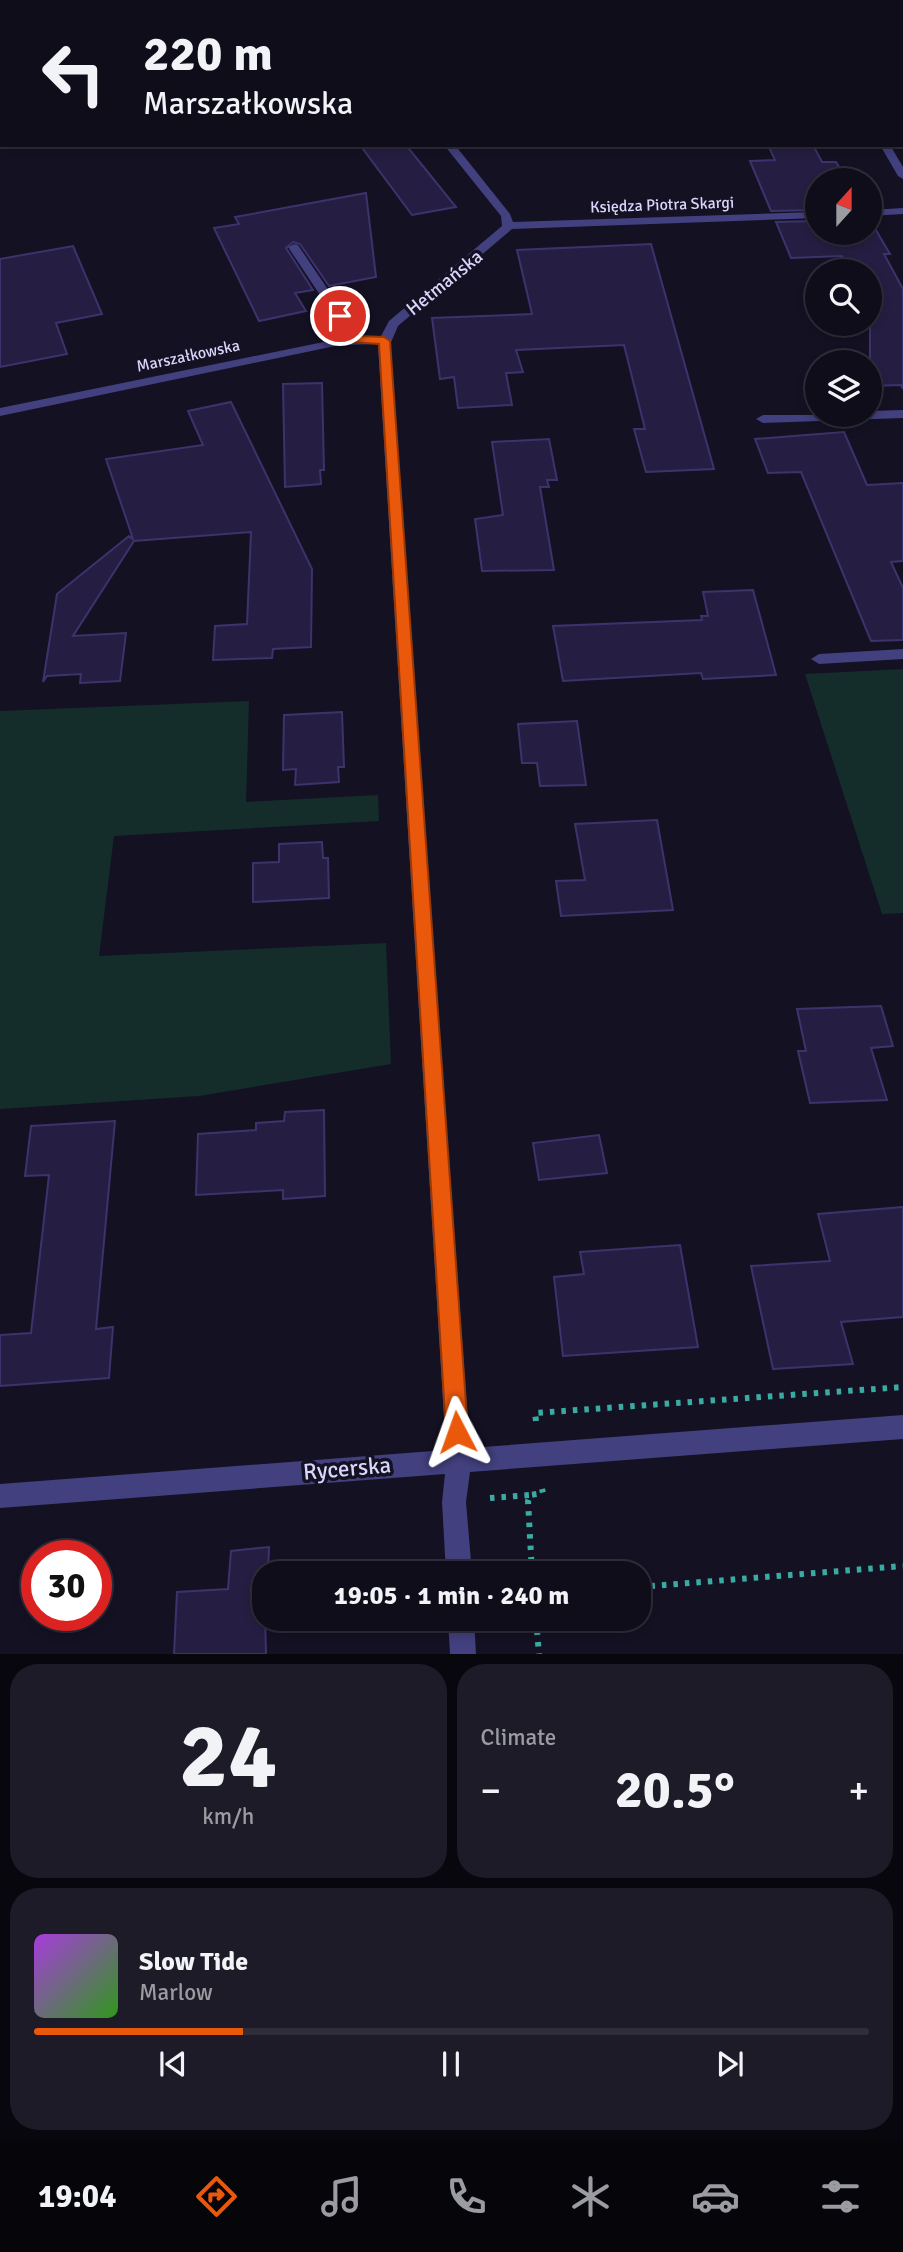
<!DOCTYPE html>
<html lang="en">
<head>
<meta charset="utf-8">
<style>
	body { margin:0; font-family:Signika,sans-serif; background:#1d1b27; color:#f1f3f6; height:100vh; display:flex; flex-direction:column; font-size:26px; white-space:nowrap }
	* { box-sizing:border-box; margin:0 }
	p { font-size:23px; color:#9b9ca2 }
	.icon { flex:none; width:38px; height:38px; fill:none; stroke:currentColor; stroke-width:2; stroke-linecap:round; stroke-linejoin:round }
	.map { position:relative; height:1654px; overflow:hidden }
	.sheet { display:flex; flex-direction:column; gap:10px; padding:10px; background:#08070e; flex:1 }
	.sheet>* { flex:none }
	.hud { position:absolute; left:0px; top:0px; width:903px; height:147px; box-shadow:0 4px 10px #0003,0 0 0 2px #2f2d39; background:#0f0d1a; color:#f1f3f6; overflow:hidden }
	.needle { width:46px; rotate:21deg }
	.tools { position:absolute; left:805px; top:168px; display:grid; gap:14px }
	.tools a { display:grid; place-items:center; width:77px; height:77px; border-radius:50%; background:#0f0d1a; box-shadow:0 4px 10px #0003,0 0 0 2px #2f2d39; font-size:35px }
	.speed { position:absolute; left:21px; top:1540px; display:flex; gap:14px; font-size:35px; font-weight:700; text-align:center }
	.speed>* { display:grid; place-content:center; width:91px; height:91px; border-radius:50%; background:#0f0d1a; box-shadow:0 4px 10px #0003,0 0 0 2px #2f2d39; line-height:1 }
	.speed .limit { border:10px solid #d22; background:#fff; color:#111 }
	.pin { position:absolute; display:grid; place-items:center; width:60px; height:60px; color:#fff; margin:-30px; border:4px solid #fff; border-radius:50%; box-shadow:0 2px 7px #0007 }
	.me { position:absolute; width:77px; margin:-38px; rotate:356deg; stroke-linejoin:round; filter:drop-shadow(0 0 5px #0008) }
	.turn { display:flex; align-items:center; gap:24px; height:147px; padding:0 28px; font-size:32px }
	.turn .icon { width:91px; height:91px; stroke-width:2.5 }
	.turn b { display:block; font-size:49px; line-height:60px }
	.big { font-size:52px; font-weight:800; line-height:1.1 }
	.sheet .widget { flex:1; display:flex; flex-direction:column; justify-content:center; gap:10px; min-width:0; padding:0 24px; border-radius:28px; background:#1d1b27 }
	.sheet .dial { align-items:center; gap:0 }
	.dial b { font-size:91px; line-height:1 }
	.song { display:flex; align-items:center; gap:21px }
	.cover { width:84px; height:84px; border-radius:10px; background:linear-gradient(135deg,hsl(280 70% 55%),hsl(110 70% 35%)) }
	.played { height:7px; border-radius:4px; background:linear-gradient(90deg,#ea580c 25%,#2f2d39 25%) }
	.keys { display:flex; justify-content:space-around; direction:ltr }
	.heat { display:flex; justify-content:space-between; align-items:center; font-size:38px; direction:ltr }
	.sheet .tiles { flex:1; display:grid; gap:10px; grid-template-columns:1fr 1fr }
	.widget:last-child { grid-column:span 2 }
	.trip { position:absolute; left:252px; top:1561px; width:399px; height:70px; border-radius:28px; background:#0f0d1a; box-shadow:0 4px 10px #0003,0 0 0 2px #2f2d39; font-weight:800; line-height:70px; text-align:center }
	.tab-bar { display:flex; height:112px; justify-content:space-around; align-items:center; background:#06050a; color:#9b9ca2 }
	.tab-bar .icon { width:49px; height:49px }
	.tab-bar .on { color:#ea580c }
	.tab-bar b { font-size:32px; color:#f1f3f6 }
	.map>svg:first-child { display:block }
	.green { fill:#142d2b }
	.building { fill:#251e42; stroke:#3d336c; stroke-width:2 }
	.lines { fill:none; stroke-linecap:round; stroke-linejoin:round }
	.path { stroke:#3aaba3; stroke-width:6; stroke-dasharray:4.5 7; stroke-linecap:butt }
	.minor { fill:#42407e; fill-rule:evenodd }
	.route { fill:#ea580c; stroke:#983908; stroke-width:2 }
	.labels { text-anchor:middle; stroke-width:7; stroke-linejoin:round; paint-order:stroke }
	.far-street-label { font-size:16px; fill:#dad6fb; stroke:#141123 }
	.street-label { font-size:19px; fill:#dad6fb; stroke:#141123 }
	.near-street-label { font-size:23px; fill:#dad6fb; stroke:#141123 }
</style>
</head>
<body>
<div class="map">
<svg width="903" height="1654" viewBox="0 0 903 1654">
	<rect width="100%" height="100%" fill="#141123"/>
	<path class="green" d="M903,669v244l-21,1 -77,-240z
		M249,701l-3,101 132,-7 1,26 -265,15 -15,120 287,-13 5,121 -192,32 -199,13v-398z"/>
	<path class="building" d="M360,145h46l50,62 -44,8z
		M768,145h45l9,17h14l11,18h-30v30l-46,1 -21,-50 25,-1z
		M366,193l10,84 -47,9 -29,-42 -7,-2 -7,6 27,42 -18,3 11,18 -47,10 -45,-93 25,-4 -4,-7z
		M870,220l20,34h-6l19,35v100l-2,-4 -31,1v-63h3l-3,-6v-46h-21l-7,-15 -51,2 -15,-36 41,-1v12h53z
		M651,244l63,225 -68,3 -12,-43h11l-21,-84 -108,5 7,22 -17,1 6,32 -54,3 -4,-31 -14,2 -8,-61 100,-4 -15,-64z
		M73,246l29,68 -46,9 11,31 -67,13v-108z
		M322,383l2,87h-4l1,14 -36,3 -2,-103z
		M231,402l81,167 -1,78 -38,2 -1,9 -59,2 2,-34 32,-2 4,-92 -117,9 -61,95 53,-3 -6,48 -40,2 1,-9 -34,2 -4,6 14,-88 72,-58 4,3 -27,-80 97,-14 -15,-34z
		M844,432l23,53 36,-2v78l-12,1 12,26v52l-32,1 -70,-169 -33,1 -13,-34z
		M549,439l8,41h-10l2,7h-9l14,83 -72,1 -7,-52 28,-4 -11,-73z
		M753,590l23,85 -73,4 -2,-6 -138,8 -10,-55 149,-6 -1,-4h7l-5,-24z
		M342,712l2,55h-6l1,15 -44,3 1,-16 -13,1 1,-55z
		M577,721l9,64 -46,1 -3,-23h-15l-4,-39z
		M657,820l16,90 -112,6 -5,-35 29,-1 -10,-56z
		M322,842l1,16h5l1,40 -76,4v-39l26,-1v-18z
		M881,1006l12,40 -22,2 16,52 -77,3 -12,-52h8l-9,-42z
		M324,1110l1,86 -42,3v-9l-87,5 2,-61 58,-4v-7l28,-2 1,-9z
		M115,1121l-19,208 17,-2 -4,51 -109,8v-51l31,-2 18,-158 -24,1 6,-50z
		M599,1135l8,38 -68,7 -6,-37z
		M903,1207v110l-62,5 12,42 -80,5 -22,-103 79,-5 -12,-47z
		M680,1245l18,102 -135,9 -9,-79 30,-3 -4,-22z
		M269,1547l-1,26h-4l2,81h-92l3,-62 51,-3 3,-38z"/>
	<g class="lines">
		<path class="path" d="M536,1421l-1,-8 368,-26
			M490,1498l40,-3
			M532,1573l-4,-72 2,-6 13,-2 -1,-4
			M639,1587l264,-21
			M536,1619l3,35"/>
		<path class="minor" d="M268,0h10l1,2h-10z
			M566,0h9l1,2h-9z
			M757,0h18l-19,2z
			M796,0h8l1,2h-9z
			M901,71h2v6h-2z
			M0,120h2v6h-2z
			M444,145h11l55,69 3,8 304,-10v6l-305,11 -114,97 -9,21 81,1101 433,-33v24l-433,33 -4,30 6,71h-26l-4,-71 3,-28 -445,34v-24l446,-34 -68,-1106 -38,1 -340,71v-8l348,-71 -60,-90 6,-3 4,1 62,92 21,-1 8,-15 113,-95 -1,-10z
			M880,145h10l13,22v12l-5,-3z
			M903,208v6l-33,2v-6z
			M903,410v8l-140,5 -7,-4 7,-4h107v-4z
			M903,649v10l-84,5 -8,-5 8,-5z
			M448,1619h26l2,35h-26z"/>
	</g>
	<path class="route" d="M336,314h7l15,22 26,1 6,4 78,1091 -3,7 -8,3 -8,-3 -3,-7 -67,-1088 -28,-2 -17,-26z"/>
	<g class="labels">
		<g class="far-street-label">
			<text transform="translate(662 204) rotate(-2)" y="6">Księdza Piotra Skargi</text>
			<text transform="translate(188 355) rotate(-12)" y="6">Marszałkowska</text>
		</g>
		<g class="street-label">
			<text transform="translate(444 282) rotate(-39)" y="7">Hetmańska</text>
		</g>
		<g class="near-street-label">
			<text transform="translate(347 1468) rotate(-5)" y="8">Rycerska</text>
		</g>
	</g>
</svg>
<div class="tools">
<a><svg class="needle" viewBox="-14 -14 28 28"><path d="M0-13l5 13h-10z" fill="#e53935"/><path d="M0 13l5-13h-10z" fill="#9b9ca2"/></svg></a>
<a><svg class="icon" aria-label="search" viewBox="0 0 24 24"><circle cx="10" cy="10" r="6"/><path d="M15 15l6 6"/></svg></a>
<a><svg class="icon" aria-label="layers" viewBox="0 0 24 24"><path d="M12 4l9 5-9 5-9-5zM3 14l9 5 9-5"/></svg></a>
</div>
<div class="speed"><div class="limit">30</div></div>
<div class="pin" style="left:340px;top:316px;background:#d93025"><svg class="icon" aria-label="arrive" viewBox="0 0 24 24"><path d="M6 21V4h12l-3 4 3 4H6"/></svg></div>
<svg class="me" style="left:457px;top:1432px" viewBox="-20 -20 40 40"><path d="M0-17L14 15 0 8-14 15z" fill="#ea580c" stroke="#fff" stroke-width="4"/></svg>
<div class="trip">19:05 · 1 min · 240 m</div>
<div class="hud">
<div class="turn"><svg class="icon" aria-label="left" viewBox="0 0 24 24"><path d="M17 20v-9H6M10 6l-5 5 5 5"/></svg><div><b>220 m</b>Marszałkowska</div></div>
</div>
</div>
<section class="sheet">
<div class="tiles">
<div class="widget dial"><b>24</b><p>km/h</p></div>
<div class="widget"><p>Climate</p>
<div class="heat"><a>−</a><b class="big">20.5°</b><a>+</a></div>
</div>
<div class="widget">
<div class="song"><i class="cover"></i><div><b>Slow Tide</b><p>Marlow</p></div></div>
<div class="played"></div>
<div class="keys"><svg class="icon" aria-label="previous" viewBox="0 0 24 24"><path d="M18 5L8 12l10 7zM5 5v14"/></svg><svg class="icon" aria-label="pause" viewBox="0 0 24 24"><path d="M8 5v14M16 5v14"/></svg><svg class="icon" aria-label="next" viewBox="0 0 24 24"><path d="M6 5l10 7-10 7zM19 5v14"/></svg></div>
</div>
</div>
</section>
<nav class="tab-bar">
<b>19:04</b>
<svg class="icon on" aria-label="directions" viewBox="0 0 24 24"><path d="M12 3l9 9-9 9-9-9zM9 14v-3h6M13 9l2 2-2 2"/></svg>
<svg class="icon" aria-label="music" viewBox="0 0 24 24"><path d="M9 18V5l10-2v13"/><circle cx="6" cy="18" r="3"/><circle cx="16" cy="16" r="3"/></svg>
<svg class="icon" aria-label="phone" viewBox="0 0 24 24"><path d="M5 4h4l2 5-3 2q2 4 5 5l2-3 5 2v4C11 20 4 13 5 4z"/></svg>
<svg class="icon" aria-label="climate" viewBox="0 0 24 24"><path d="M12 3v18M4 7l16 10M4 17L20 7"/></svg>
<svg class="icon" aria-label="car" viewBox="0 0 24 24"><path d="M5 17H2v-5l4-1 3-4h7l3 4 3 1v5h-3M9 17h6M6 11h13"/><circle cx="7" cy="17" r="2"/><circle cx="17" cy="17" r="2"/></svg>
<svg class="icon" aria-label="filters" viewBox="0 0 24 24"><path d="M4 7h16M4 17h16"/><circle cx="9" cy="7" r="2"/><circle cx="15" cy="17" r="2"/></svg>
</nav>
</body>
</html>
